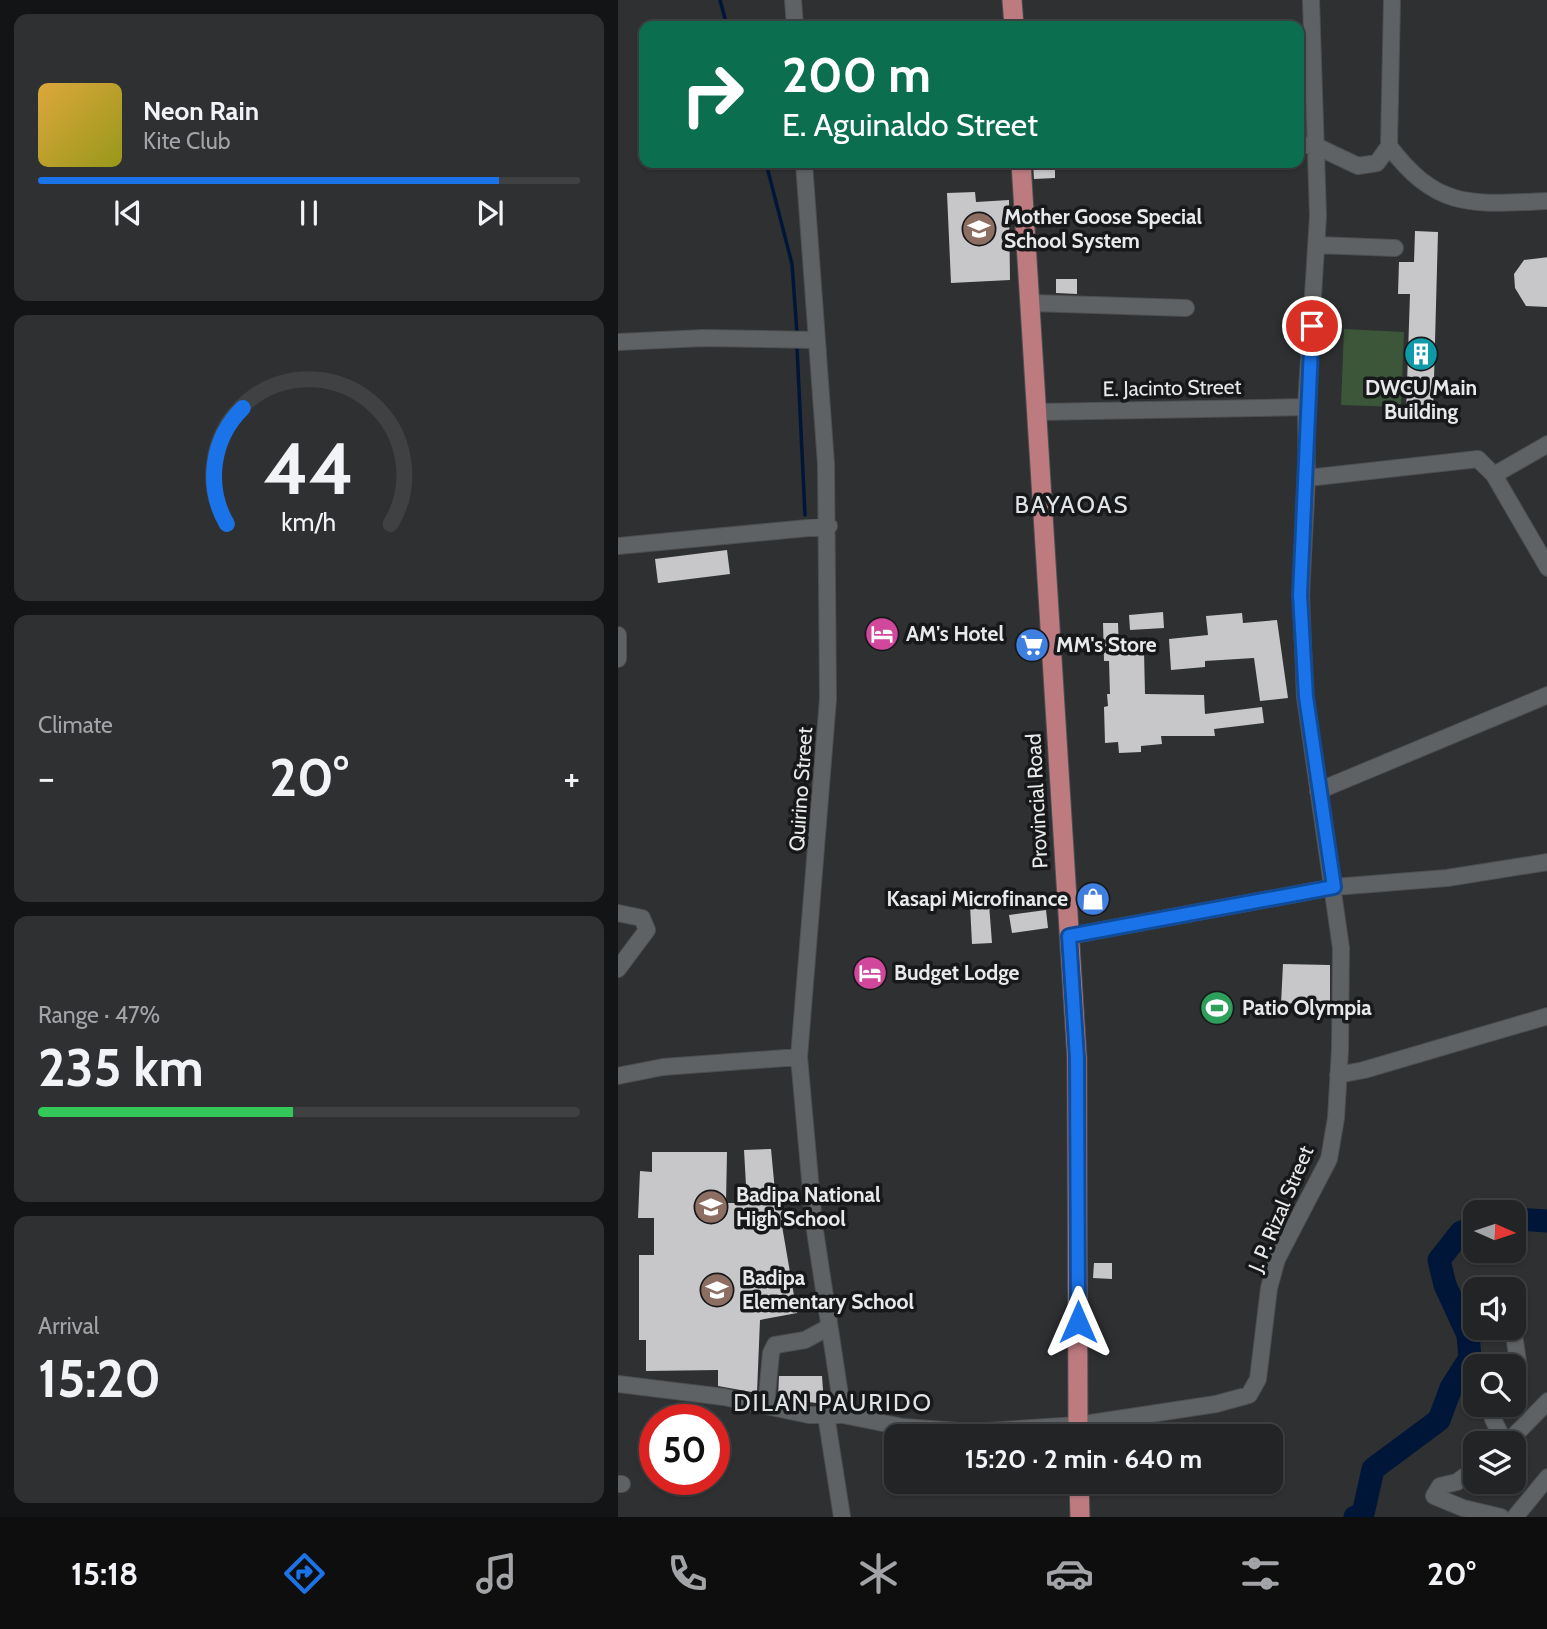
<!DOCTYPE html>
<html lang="en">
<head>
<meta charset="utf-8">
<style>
	body { margin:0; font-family:Cabin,sans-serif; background:#2e3032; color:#f1f3f6; height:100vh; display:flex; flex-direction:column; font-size:26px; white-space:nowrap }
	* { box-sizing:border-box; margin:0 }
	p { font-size:23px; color:#a2a4a7 }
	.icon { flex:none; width:38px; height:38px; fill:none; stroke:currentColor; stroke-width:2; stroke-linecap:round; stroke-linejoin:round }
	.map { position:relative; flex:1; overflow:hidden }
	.drawer { display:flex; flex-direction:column; gap:14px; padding:14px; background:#131415; width:618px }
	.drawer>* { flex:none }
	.banner { position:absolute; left:21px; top:21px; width:665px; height:147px; border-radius:14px; box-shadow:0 2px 5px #0004,0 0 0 2px #3f4143; background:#0b6e4f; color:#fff; overflow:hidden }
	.needle { width:46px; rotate:93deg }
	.buttons { position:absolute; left:845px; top:1200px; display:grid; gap:14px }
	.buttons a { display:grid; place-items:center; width:63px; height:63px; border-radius:14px; background:#222426; box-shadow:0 2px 5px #0004,0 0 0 2px #3f4143; font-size:35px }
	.speed { position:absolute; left:21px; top:1404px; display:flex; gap:14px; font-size:35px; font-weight:700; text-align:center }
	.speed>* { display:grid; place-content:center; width:91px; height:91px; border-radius:50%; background:#222426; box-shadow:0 2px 5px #0004,0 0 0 2px #3f4143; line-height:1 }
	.speed .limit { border:10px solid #d22; background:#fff; color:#111 }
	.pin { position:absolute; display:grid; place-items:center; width:60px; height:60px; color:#fff; margin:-30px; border:4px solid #fff; border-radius:50%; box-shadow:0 2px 7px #0007 }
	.me { position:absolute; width:77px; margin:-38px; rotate:0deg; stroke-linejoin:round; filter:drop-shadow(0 0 5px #0008) }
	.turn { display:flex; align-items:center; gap:24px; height:147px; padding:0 28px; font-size:32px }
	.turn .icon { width:91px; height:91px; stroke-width:2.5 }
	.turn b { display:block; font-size:49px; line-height:60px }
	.big { font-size:52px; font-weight:700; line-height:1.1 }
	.drawer .card { flex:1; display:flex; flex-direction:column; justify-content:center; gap:10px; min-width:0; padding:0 24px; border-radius:14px; background:#2e3032 }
	.drawer .dial { align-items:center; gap:0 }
	.dial svg { height:182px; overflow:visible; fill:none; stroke:#3f4143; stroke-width:7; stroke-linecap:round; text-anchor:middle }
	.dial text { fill:#f1f3f6; stroke:none }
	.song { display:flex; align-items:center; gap:21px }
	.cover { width:84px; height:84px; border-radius:10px; background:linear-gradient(135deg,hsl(40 70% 55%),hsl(60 70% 35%)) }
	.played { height:7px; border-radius:4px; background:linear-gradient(90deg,#1a73e8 85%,#3f4143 85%) }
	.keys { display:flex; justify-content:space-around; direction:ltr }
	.heat { display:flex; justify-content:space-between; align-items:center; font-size:38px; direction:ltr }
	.charge { height:10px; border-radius:5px; background:linear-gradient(90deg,#34c759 47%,#3f4143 0) }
	.trip { position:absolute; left:266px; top:1424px; width:399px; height:70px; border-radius:14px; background:#222426; box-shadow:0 2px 5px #0004,0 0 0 2px #3f4143; font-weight:700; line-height:70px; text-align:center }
	.menu { display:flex; height:112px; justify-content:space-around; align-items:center; background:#0e0e0f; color:#a2a4a7 }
	.menu .icon { width:49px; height:49px }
	.menu .current { color:#1a73e8 }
	.menu b { font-size:32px; color:#f1f3f6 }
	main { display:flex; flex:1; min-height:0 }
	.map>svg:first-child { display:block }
	.green { fill:#3c5639 }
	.water { fill:#001639 }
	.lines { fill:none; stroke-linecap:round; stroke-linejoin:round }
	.stream { stroke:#001639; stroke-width:3.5 }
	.river { stroke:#001639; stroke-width:23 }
	.building { fill:#c7c6c9 }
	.minor-casing { stroke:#4d4e50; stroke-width:18 }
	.major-casing { stroke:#4d4e50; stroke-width:21 }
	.minor { stroke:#5f6264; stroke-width:16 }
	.major { stroke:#bd7b80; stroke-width:19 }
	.route-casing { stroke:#114b97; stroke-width:18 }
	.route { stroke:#1a73e8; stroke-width:12 }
	.labels { text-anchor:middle; stroke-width:7; stroke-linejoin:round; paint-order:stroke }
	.poi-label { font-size:21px; font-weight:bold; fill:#e8e9ea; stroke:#171819; text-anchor:start }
	.street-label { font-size:21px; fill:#e8e9ea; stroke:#171819 }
	.quarter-label { font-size:24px; letter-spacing:2px; fill:#e1e4e7; stroke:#171819 }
</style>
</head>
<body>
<main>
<section class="drawer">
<div class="card">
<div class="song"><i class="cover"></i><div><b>Neon Rain</b><p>Kite Club</p></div></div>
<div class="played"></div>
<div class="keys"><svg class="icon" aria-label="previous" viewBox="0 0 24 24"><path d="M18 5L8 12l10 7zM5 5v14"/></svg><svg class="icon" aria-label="pause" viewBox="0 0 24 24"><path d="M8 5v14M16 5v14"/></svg><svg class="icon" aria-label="next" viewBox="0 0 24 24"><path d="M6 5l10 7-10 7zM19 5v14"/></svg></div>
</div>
<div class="card dial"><svg viewBox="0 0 100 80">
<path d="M14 69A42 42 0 1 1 86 69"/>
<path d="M14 69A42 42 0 0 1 21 18" stroke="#1a73e8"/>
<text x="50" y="56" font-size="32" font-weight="700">44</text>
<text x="50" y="72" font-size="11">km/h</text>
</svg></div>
<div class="card"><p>Climate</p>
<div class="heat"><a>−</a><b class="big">20°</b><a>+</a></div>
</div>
<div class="card"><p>Range · 47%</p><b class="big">235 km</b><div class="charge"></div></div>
<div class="card"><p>Arrival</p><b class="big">15:20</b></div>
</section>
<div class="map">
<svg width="930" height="1517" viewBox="0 0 930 1517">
	<rect width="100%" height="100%" fill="#2e3032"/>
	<path class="green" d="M726,329l60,3 -3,75 -60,-2z"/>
	<path class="water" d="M609,1002l4,4c-2,9 -21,13 -28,8l1,-7 5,-4 9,3z"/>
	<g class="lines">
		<path class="stream" d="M102,0l7,26
			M148,163l26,101 5,69
			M179,347l8,168"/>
		<path class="river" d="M896,1219l34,2
			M737,1517l8,-3 10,-45 66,-49 12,-32 19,-30 -2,-23 -23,-50 -6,-25 22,-28 15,-4"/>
	</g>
	<path class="building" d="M415,163h22v15l-21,1z
		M357,192l1,10 33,-2 1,80 -59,3 -4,-90z
		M797,231l23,1 -5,183 -27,-1 4,-120h-12l1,-32h15z
		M930,257v50l-22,-1 -11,-18 -1,-14 10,-14z
		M438,279h21v15l-21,-1z
		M109,550l3,24 -72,9 -3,-24z
		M545,612l1,16 -34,2 -1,-15z
		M624,613l1,10 34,-3 11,78 -28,3 -6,-43 -49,3v6l-34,3 -2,-31 39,-4 -2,-19z
		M485,623h15l1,29 25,-1 1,43 59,1 1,19 57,-7 2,16 -50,6 1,7h-54l1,8 -21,2v6l-22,1 -1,-11 -13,1 -1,-36 4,-1 -1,-12h3l-1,-33h-5z
		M419,637l1,15 -19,1 -1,-14z
		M487,893l2,12 -19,2 -1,-12z
		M371,904l3,39 -20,1 -2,-39z
		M428,910l2,18 -36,5 -3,-18z
		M665,964l47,1v36l-49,3z
		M153,1149l5,53h7v18h-2l16,93 -37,7 -3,73 -39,-7v-16l-72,1v-31h-7v-85h15v-37h-16l2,-47 12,1v-20h75l-1,51h21l-3,-53z
		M476,1263h18v16l-19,-1z
		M161,1376h43l2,28 -46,-6z"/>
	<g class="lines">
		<g class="minor-casing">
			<path id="minor" d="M175,0l2,26
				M681,145l17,1 42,20 19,-3 12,-17 3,-146
				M771,146c49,65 84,58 159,55
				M186,163l22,301 2,235 -29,358 15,167 29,191
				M699,245l78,3
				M414,303l154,5
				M0,342l86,-4 111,2
				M420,412l268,-5
				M876,475l54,-31
				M689,478l171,-19 16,16 54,93
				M0,546l211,-20
				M0,635v24
				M700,791l230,-96
				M0,913l24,5 5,12 -29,39
				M451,936l265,-49 113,-9 101,-16
				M720,1075l26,-5 184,-54
				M0,1076l45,-9 136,-10
				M895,1328l6,40 -5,9
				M0,1384l106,13 85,18h34l60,12 69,5 106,-7 138,-21 33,-9 9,-16 11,-91 8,-29 52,-100 7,-41 4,-68 1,-102 -36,-251 -4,-102 6,-117 -1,-71 12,-191 -7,-216
				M874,1405l1,14 12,25
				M148,1406l5,-53 4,-8 30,-5 24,-13
				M208,1415l16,102
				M888,1444l42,-43
				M858,1468l-19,14 -17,4 -6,10 29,12 38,9
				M0,1484h4
				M897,1517l33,-40"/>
		</g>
		<g class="major-casing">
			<path id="major" d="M394,0l2,26
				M403,163l56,895 1,379
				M461,1482l1,35"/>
		</g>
		<use href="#minor" class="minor"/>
		<use href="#major" class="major"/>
	</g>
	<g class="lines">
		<g class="route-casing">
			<path id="route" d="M460,1322l-1,-264 -8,-122 265,-49 -28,-190 -6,-102 12,-269"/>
		</g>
		<use href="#route" class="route"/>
	</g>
	<defs>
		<g id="school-disc" transform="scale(1.75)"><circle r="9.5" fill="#8d6e63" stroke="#171819"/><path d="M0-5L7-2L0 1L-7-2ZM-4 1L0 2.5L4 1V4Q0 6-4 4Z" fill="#fff"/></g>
		<g id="building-disc" transform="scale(1.75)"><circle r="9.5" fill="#0f9aa8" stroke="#171819"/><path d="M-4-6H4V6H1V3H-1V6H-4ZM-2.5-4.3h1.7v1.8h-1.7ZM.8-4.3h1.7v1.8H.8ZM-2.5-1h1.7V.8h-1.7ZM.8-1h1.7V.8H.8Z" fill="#fff"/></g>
		<g id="hotel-disc" transform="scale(1.75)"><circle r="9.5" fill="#d1479c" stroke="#171819"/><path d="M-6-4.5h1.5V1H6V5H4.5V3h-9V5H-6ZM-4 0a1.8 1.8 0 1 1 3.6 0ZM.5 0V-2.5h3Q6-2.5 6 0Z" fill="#fff"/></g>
		<g id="supermarket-disc" transform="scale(1.75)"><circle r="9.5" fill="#3f7fe0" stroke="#171819"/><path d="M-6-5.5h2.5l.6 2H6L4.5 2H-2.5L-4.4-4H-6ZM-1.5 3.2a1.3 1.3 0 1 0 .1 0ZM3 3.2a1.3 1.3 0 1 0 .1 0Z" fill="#fff"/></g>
		<g id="shop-disc" transform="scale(1.75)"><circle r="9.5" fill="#3f7fe0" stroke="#171819"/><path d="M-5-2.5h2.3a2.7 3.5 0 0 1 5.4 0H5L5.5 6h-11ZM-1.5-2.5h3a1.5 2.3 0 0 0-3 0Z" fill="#fff"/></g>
		<g id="stadium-disc" transform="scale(1.75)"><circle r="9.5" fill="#2e9e5b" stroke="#171819"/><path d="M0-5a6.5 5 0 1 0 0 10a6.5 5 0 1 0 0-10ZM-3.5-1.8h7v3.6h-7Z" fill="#fff"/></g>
	</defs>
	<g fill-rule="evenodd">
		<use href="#school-disc" x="361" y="229"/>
		<use href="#building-disc" x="803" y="354"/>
		<use href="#hotel-disc" x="264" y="634"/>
		<use href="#supermarket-disc" x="414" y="645"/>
		<use href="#shop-disc" x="475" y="899"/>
		<use href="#hotel-disc" x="252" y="973"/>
		<use href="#stadium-disc" x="599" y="1008"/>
		<use href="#school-disc" x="93" y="1207"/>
		<use href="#school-disc" x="99" y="1290"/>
	</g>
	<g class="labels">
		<g class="poi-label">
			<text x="386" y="224">Mother Goose Special<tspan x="386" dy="24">School System</tspan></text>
			<text x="803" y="395" text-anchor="middle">DWCU Main<tspan x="803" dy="24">Building</tspan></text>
			<text x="288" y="641">AM's Hotel</text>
			<text x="438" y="652">MM's Store</text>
			<text x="450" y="906" text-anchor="end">Kasapi Microfinance</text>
			<text x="276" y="980">Budget Lodge</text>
			<text x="624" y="1015">Patio Olympia</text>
			<text x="118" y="1202">Badipa National<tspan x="118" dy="24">High School</tspan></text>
			<text x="124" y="1285">Badipa<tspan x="124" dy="24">Elementary School</tspan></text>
		</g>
		<g class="street-label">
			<text transform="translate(554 388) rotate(-1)" y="7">E. Jacinto Street</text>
			<text transform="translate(183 789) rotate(-86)" y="7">Quirino Street</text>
			<text transform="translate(419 801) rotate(-93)" y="7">Provincial Road</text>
			<text transform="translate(663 1209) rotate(-67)" y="7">J. P. Rizal Street</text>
		</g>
		<g class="quarter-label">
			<text x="454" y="513">BAYAOAS</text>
			<text x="215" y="1411">DILAN PAURIDO</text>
		</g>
	</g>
</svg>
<div class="buttons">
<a><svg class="needle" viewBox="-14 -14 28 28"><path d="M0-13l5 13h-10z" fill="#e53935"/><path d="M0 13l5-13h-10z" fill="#a2a4a7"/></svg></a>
<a><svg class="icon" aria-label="sound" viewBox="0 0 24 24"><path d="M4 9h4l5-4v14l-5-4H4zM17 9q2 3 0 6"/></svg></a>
<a><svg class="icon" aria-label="search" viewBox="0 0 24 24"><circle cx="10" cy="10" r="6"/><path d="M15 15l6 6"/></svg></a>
<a><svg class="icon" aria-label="layers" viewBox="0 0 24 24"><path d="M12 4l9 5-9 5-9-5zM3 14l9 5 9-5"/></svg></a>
</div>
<div class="speed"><div class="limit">50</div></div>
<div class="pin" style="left:694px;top:326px;background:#d93025"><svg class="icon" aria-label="arrive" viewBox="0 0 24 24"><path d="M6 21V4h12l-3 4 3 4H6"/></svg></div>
<svg class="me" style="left:460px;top:1322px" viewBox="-20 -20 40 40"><path d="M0-17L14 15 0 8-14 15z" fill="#1a73e8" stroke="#fff" stroke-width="4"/></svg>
<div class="trip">15:20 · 2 min · 640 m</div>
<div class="banner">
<div class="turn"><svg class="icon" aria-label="right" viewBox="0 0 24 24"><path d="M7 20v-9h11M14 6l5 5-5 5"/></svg><div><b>200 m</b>E. Aguinaldo Street</div></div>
</div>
</div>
</main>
<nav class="menu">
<b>15:18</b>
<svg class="icon current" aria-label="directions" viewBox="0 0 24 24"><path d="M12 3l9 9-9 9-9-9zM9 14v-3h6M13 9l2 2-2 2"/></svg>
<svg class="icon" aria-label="music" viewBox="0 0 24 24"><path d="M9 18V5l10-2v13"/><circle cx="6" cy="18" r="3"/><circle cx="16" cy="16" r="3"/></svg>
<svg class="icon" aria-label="phone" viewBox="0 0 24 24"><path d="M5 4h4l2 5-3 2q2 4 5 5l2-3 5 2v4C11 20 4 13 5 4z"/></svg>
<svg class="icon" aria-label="climate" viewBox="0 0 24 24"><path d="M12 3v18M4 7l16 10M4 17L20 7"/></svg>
<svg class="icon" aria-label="car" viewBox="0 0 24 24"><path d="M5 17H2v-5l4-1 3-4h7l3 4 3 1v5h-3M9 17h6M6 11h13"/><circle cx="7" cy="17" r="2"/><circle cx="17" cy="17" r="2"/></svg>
<svg class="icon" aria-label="filters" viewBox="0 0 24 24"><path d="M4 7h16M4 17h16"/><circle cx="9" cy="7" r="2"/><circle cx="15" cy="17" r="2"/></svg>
<b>20°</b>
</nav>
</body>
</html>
